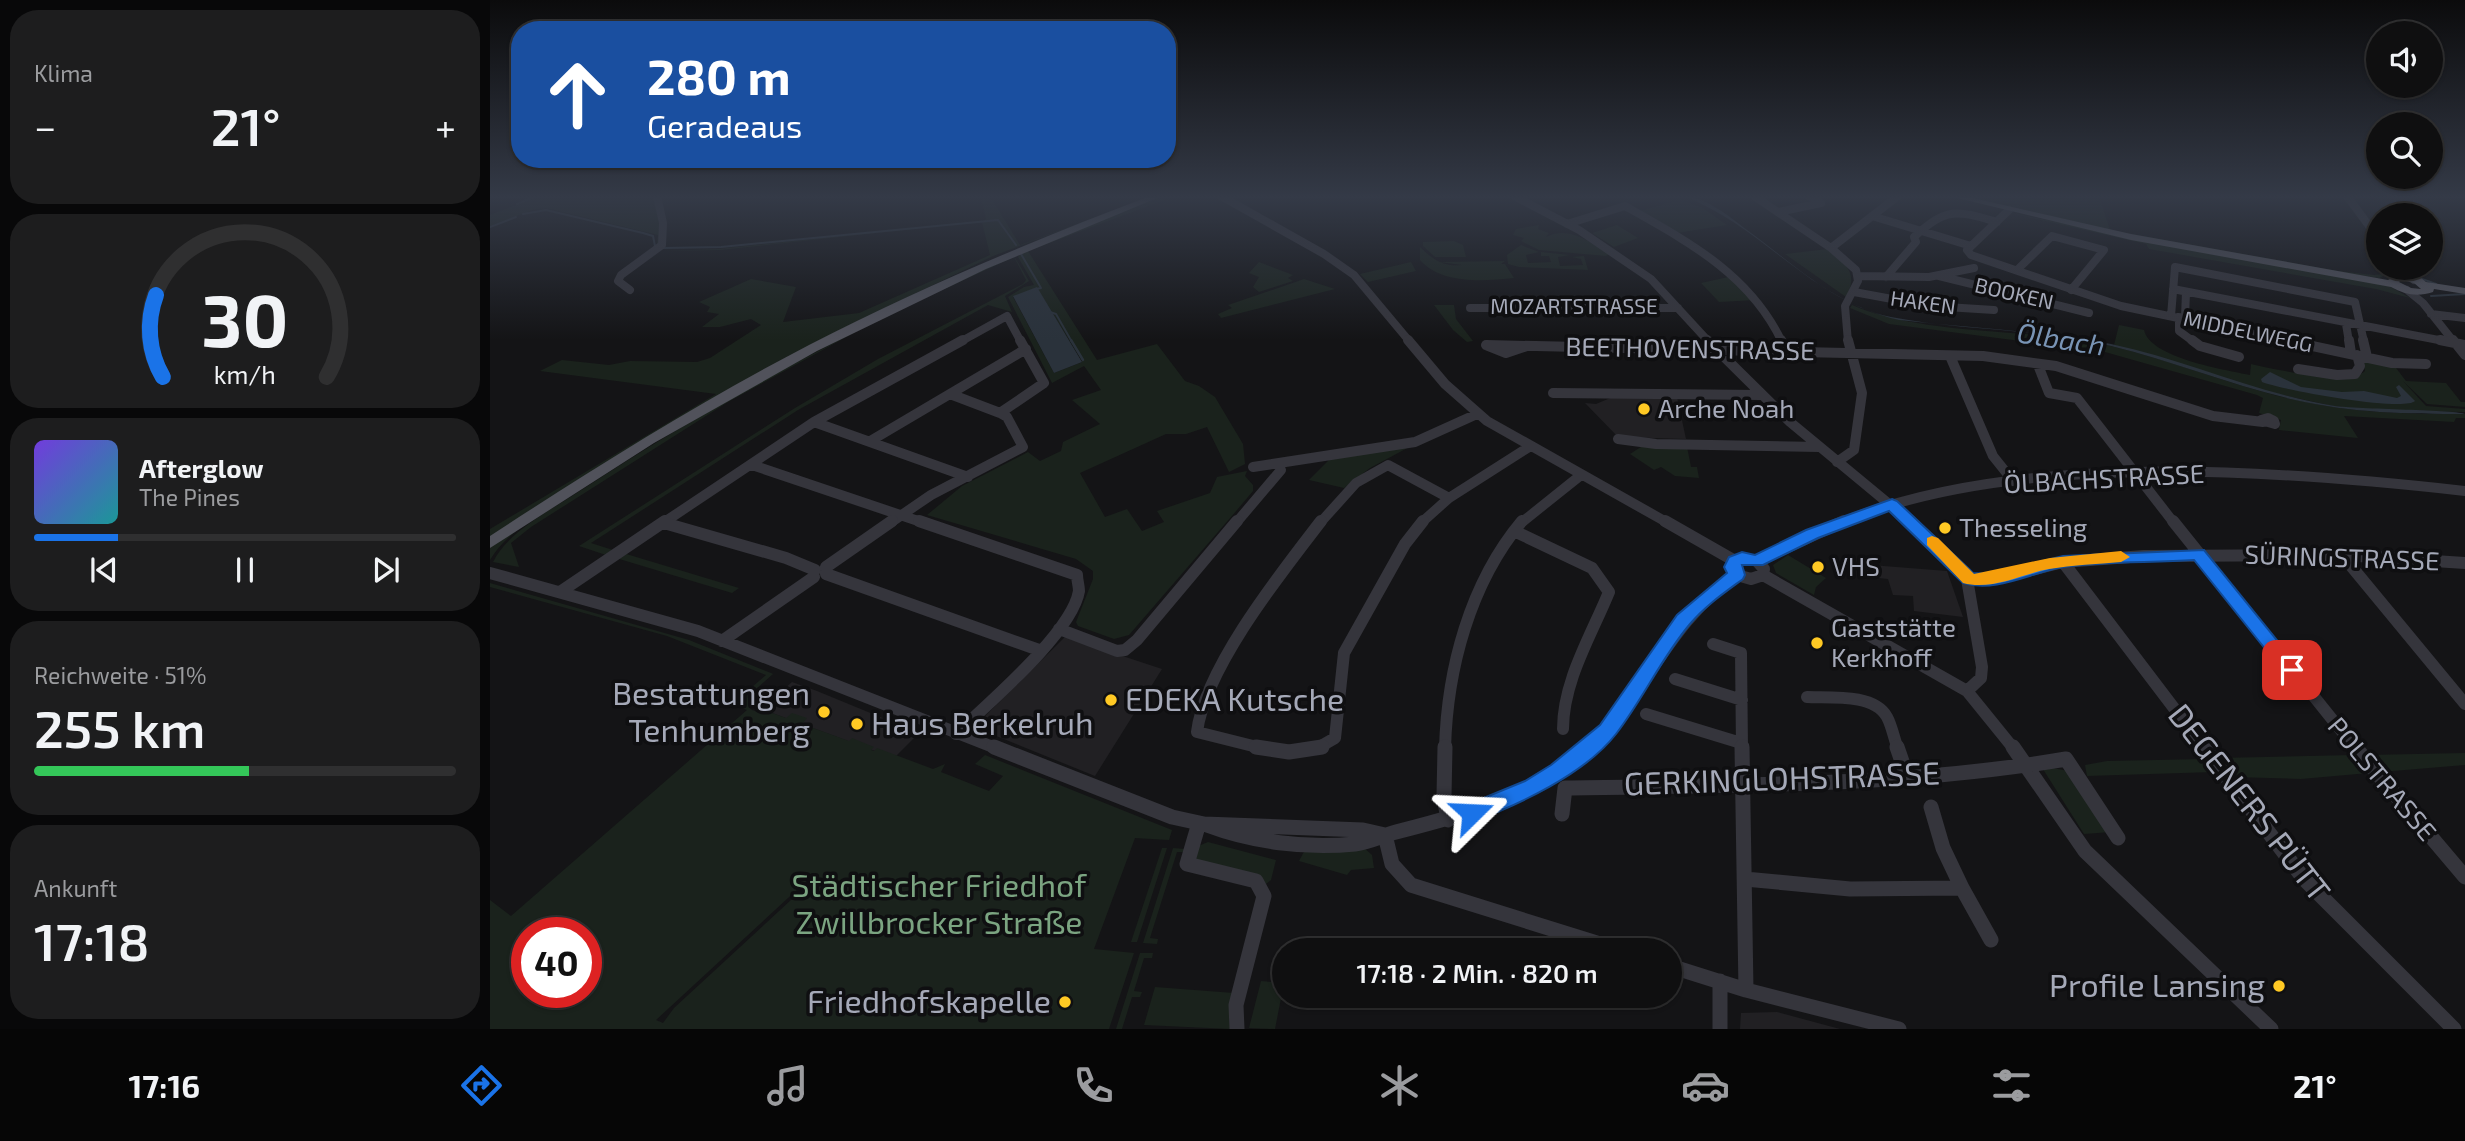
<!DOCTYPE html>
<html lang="de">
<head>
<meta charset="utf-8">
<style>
	body { margin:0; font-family:"Exo 2",sans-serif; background:#1d1d1e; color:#f1f3f6; height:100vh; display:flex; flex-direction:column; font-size:26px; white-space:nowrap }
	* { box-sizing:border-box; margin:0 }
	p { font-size:23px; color:#9b9c9f }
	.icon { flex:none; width:38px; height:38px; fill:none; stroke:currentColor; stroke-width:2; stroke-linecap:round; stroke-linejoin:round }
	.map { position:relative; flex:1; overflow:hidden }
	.sheet { display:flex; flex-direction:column; gap:10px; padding:10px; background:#080809; width:490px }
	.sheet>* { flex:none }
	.hud { position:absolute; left:21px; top:21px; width:665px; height:147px; border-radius:28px; box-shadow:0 2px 5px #0004,0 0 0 2px #2f2f30; background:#1a4fa0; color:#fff; overflow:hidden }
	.fabs { position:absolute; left:1876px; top:21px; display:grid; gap:14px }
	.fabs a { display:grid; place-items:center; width:77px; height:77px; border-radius:50%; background:#0f0f10; box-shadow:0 2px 5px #0004,0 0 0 2px #2f2f30; font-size:35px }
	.speed { position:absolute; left:21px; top:917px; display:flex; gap:14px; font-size:35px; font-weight:700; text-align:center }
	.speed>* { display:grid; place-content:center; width:91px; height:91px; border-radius:50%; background:#0f0f10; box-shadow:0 2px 5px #0004,0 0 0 2px #2f2f30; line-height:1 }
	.speed .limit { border:10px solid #d22; background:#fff; color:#111 }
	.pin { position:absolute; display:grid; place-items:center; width:60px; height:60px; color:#fff; margin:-30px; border-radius:14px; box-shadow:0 4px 10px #0006 }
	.me { position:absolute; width:77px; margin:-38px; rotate:69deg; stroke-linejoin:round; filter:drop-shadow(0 0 5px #0008) }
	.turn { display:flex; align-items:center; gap:24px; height:147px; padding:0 21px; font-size:32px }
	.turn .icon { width:91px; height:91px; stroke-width:2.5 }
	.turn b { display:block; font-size:49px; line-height:60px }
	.big { font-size:52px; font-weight:600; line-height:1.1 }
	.sheet .widget { flex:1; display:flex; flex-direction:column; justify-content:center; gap:10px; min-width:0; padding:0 24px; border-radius:28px; background:#1d1d1e }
	.sheet .dial { align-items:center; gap:0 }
	.dial svg { height:182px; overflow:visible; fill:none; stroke:#2f2f30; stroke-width:7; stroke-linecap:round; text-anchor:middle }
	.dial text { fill:#f1f3f6; stroke:none }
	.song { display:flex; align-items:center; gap:21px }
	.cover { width:84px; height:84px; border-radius:10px; background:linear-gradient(135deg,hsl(260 70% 55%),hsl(180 70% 35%)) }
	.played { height:7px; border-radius:4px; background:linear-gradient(90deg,#1a73e8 20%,#2f2f30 20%) }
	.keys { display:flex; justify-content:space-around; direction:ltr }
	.heat { display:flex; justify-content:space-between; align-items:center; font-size:38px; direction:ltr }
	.charge { height:10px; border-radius:5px; background:linear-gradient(90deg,#34c759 51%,#2f2f30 0) }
	.trip { position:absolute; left:782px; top:938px; width:410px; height:70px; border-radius:35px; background:#0f0f10; box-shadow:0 2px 5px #0004,0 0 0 2px #2f2f30; font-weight:600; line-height:70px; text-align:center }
	.dock { display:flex; height:112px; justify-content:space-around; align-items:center; background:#060606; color:#9b9c9f }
	.dock .icon { width:49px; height:49px }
	.dock .current { color:#1a73e8 }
	.dock b { font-size:32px; color:#f1f3f6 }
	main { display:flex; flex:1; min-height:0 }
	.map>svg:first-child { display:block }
	.built { fill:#212023 }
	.green { fill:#1a221c; fill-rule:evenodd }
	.water { fill:#2a323b }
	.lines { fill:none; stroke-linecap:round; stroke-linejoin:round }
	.stream-far1 { stroke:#2a323b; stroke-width:2 }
	.stream { stroke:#2a323b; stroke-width:2.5 }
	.minor-far3 { stroke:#35353c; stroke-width:8 }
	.minor-far2 { stroke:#35353c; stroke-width:10 }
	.minor-far1 { stroke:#35353c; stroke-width:12 }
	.minor { stroke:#35353c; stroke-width:15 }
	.major { fill:#51525b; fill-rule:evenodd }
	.route { fill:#1a73e8; stroke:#114b97; stroke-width:2 }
	.slow { fill:#f59e0b }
	.poi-dot { fill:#ffc924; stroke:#0f0f11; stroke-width:2.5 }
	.labels { text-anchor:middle; stroke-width:7; stroke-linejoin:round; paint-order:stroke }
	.far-street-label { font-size:21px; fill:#a5a9b8; stroke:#0f0f11 }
	.street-label { font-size:26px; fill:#a5a9b8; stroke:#0f0f11 }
	.poi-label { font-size:26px; fill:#a5a9b8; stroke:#0f0f11; text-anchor:start }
	.water-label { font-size:28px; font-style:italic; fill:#7994b5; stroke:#0f0f11 }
	.near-poi-label { font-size:32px; fill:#a5a9b8; stroke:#0f0f11; text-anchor:end }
	.near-street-label { font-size:32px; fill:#a5a9b8; stroke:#0f0f11 }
	.near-park-label { font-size:32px; fill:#7ba481; stroke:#0f0f11 }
</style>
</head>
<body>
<main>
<section class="sheet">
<div class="widget"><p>Klima</p>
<div class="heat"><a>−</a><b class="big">21°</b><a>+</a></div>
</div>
<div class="widget dial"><svg viewBox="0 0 100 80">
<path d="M14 69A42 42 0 1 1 86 69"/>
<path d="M14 69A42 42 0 0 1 11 33" stroke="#1a73e8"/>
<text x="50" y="56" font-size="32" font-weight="700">30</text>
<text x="50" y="72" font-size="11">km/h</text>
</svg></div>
<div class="widget">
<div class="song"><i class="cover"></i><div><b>Afterglow</b><p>The Pines</p></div></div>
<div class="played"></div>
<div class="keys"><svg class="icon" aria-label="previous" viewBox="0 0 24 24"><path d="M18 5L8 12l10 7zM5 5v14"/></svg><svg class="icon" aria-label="pause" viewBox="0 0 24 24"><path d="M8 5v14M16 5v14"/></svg><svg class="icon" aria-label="next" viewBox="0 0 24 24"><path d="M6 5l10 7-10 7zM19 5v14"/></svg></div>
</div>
<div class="widget"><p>Reichweite · 51%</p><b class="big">255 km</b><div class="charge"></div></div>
<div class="widget"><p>Ankunft</p><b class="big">17:18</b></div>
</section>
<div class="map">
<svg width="1975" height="1029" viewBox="0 0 1975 1029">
	<rect width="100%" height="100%" fill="#141416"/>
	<path class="built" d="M1125,396l62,1 9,42 -68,-2 -33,-34 11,1z
		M1381,565l76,6 16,46 -49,-6 -1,-15 -20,-1 -5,-16 -19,-2 -3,-9z
		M575,637l97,32 -67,107 -121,-49z
		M302,682l25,9 102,42 -25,25 -138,-51 12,-11 7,1z
		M1287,1012l63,17h-100l1,-16z"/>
	<path class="green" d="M49,196h116l7,29 -2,20h-3l1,-10 -112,-27 -14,2 -42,16v-11z
		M491,196h9l30,49 132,-49 -159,60 -159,77 -344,204v-8l226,-135 -176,-23 22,-11 47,5 21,-4 67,1 13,-4 51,-33 -10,-6 -31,8h-18l17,-13 -12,-2 3,-5 -11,-5 52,-23 45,8 -13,35 76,-9 131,-58 -8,-33 4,-3z
		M671,196h14l-147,55 69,109 60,-16 28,37 14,5 16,11 28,47 2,20 -16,8 -22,-45 -21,7h-20l-86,39 25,44 22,-8 15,22 22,-9 -7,-11 53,-18 7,-16 30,-6 -2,5 8,9v6l-16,19 -108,125 -15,4 -36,-13 -2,-4 17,-43v-8l-17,-12 -149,-44 35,-29 66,-34 12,9 21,-10 2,-9 37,-18 -28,-24 29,-10 -17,-24 -32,17 -44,-86 16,-10 10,-2 -16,-28 5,-6c-154,67 -302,146 -442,238 -30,19 -73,40 -91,71v-12c51,-41 108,-75 164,-109 159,-98 330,-185 507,-243zM547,288l45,73v1l-28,11 -41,-76z
		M1179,196l32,11 26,18 -50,8 -38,-22 40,-11z
		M1473,196h136l11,34 228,41 36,4 17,-2 -2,-5 8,1 -18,9 -70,-10 -144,-25z
		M1520,213l379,73 21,12 -34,-9 -227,-40 -3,-5z
		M459,225l-229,25 -60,1 59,-2z
		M1049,225l-1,4 11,4 -3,4c22,-12 45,5 63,17l-3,2 -67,-6 -18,-9 3,-3 -11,-3 3,-6z
		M1127,225l21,13 -24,9 -22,-14z
		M964,241l9,4 3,12h-31l-12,-11v-4z
		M1031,245l18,7 -13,3 2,8 23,-1 -2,-6h-8v-4l29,3 -12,2 2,9 23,-1 -2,-6 -9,-2 12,-1 4,14 -69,-3 -11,-3 -1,-9z
		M930,247c13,13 24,20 42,18l-23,-3 66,-1 -4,3h4l9,14c-29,3 -72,7 -94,-18z
		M1338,249c18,16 31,24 18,48l-61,-43z
		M524,256l15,25 -24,15 7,16 -24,-7 -190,105 -207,133 25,8 -7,5 -30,-10 216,-138 83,-49 145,-75 3,-4 -12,-23 -135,62 -151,83 -197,125 -20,16 8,24 -26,-5c16,-32 60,-53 90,-73 137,-90 282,-166 431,-233z
		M769,262l34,13 -5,3 5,3 -34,11 -6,-5 6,-10 -10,-4z
		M921,262l5,9 -48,11 -8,-8z
		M1243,276l23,24 -37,2 -18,-19z
		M814,279l31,10 -114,29 -3,-4 14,-6 -4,-3z
		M944,305h20l2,14 17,22 -6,1 -14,-12z
		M1362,305c67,29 162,24 235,36 72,13 139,44 209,59 56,13 112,14 169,14v4h-9l-2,4 -110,-6 14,22 -79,-8 2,-10 -22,-7 4,-15 -6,-3 -152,-43 -216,-28 -39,-16z
		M1629,325l25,5c6,28 82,40 106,45l1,-11c21,5 100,22 114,7l-2,-11 30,4 13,17 40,2 15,19h4v5l-38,-3 -24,-23 23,25 39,3v3l-84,-1 -48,-5 -68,-15 -151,-46z
		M923,445l-43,23 -26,20 -35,-8 25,-25z
		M1154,445l43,2 4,20h6l2,11 -24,-2 -14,-9 -7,3 -24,-16z
		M133,553l116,35 -7,5 -116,-35z
		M1298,555l38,23 -10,9 -2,8 -38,-22 -3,-8z
		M0,583l199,57 82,33 2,1 -26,23 8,6 -5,6 7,3 4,-3 25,9 6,-5 15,5 -5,6 47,17 3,-3 22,9 -3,3 3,1 3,-3 56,21 12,-5 -4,8 48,19 14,-15 -28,-12 10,-9 187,75 -3,10 -34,-2 -41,111 40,4 -25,76h-619v-129l21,16 236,-206 -15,-6 34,-29 -99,-39 -177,-49zM324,874l3,2 -143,132 -11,15 -7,-3zM37,933h59v59h-59z
		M1975,753v12l-84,7 -14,-17z
		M1863,755l16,18 -68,6 -69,-2 -14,-19z
		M1715,759l9,13 -127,4 -2,-11 22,-4z
		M1551,766l28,5 42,61 -27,2z
		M718,842l68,18 -5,20 -5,4 -4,-5 -70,-20 4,-12z
		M873,847l9,8 2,13 -23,2 -4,5 -48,-14 7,-13z
		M672,848h5l-30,94h-6z
		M683,848l12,1 -1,3h-7l-27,86 8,1 -1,5 -14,-1z
		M650,953h13l-1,5h-8l-10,33 8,1 -2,5h-8l-10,32h-6z
		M771,981l23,2 -9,46 -26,-1z
		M665,987l79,6 -5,25 1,11 -86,-4z"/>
	<path class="water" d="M1193,196c22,0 47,21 64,34 44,32 89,76 144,87 73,14 148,12 220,27 76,16 147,50 224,62 20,3 125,4 130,8 -58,0 -113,-1 -170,-14 -62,-14 -122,-39 -184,-54 -69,-16 -142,-18 -212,-26 -91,-21 -134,-93 -216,-124z
		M547,287l45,75 -28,11 -41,-77z
		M1780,372l31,15 41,5 22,-1 33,7 4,-2 -5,-9 3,-2 16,16c-11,11 -133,-11 -153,-19l-1,-3z"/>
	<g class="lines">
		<path class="stream-far1" d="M27,204l19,-8
			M33,214l23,-4 97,23 10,3 2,10
			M0,227l26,-10
			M174,248l57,-1 277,-27 18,25
			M531,254l20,34 -5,1
			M1932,279l14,5
			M1941,296l34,-2
			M560,312l6,2 16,28"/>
		<path class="stream" d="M581,340l12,20"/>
		<path class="minor-far3" d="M731,196l103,58 30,21 56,67
			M1024,196l65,34 72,49 58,63
			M1264,196l77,52 25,22 2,11 -13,25 3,36
			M1857,196l31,42
			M1519,210l-42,40 4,5 150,51 171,36
			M1288,212l43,-9 -12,-7
			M1382,216l99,30
			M1077,224l58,-18c62,35 125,68 157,136
			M1341,248l67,-52
			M1910,268l14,12
			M1527,270l35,-34 52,14 -33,40
			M1368,276l71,1 45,-9
			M1449,276l150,37
			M1396,277l30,-35 -2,-5c33,-30 42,-27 83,-15
			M1683,289l276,53
			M140,290l-12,-9 3,-6 41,-30 1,-22 -6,-27
			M1917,290l16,13 31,39
			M1364,292l76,14 64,4
			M980,308h208
			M1941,314l34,4
			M1681,316l4,-49 180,35 9,40
			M1689,317v14l15,11
			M1695,318l1,-26
			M1856,324l3,18
			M470,342l47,-26 14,26"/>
		<path class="minor-far2" d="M918,340l37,44 42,37 181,102
			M1217,340l83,82 122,101
			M1291,340l5,11
			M1702,340l8,6 39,11
			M1794,340l108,23 34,1
			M1859,340l2,13
			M1873,340l4,17
			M1950,340l25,5
			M1963,340l12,15
			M996,345l497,11 73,10 157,50 50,6
			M996,345l20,8 21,-7
			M1460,356l43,100 20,25
			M1548,365l11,28 28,5 97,125
			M1808,369l39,6 18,-1 5,-8 -3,-11
			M1063,393l208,2
			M460,394l50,19
			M1778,418l6,3 1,3 -14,-4z
			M324,422l154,55
			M1128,439l38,5 163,3
			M382,440l154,-91
			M1347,462l17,-12 8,-57 -14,-53
			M262,465l172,58
			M763,467l162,-25 62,-28
			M959,498l80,-51
			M173,523l151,-101 149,-82
			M400,523l41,-28 92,-48 -16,-30 -7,-4 44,-30 -24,-43
			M746,523l45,-53
			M830,523l36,-40 32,-18 61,33
			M931,523l28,-25
			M1031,523l60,-48
			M1350,523c175,-73 438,-53 625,-32"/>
		<path class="minor-far1" d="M429,521l158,54c0,5 2,11 2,16 -7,42 -92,113 -123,143
			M1175,521l70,40
			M1420,521l56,52 16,94 -1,11 -14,13
			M1683,521l183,228
			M174,523l122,35 29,12
			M1024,531l78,37 17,24c-18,44 -46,89 -46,137
			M1852,555l123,149
			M1253,558l14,3 7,8 -1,6 -12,4 -14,-4 -4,-11z
			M1267,561l87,-40
			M1573,562l142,187
			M336,567l66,-46
			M0,573l208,58 300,118
			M336,574l213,76
			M1273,575l204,116 47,58
			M1479,579l22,1 72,-18 81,-6 198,-1 123,8
			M70,592l105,-71
			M569,629l58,22 8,-1 12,-10 100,-119
			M232,641l92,-64
			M1223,644l28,9 1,96
			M1185,679l67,21
			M1317,697c22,1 67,-4 80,20 5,9 7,22 11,32
			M1156,714l95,29
			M775,749l-68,-17c8,-64 84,-159 124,-211
			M826,749l19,-11 9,-85 61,-109 18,-23
			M955,749c2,-80 25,-166 77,-228
			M1098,749c58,-54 80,-127 149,-174"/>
		<path class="minor" d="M504,747l178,70 32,7 159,6 22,5
			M766,747l33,5 33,-5
			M955,747l-1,49 4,24
			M1252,747l4,243
			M1407,747l10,29
			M1523,747l72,104 186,178
			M1714,747l100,132 150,150
			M1865,747l110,130
			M1072,814l3,-26c167,-3 336,-1 501,-29l52,79
			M709,823l-12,41 69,17 8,15 -28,109 1,24
			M717,825c45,17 99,24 148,19 15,-2 26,-8 41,-12 67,-17 141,-36 194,-85
			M895,835l7,29 19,21 208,65
			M1255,879l105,10 112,-1 -19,-40 -12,-41
			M1472,888l29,52
			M1180,966l76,24 153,39
			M1230,981v48"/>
		<path class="major" d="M660,196h12l-176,73 -169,82 -163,92 -164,105v-12c104,-68 209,-134 319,-191 111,-57 225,-105 341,-149z
			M1459,196h15l167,38 257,46 11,-6 22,4 5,4 39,6v6l-31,-5 -1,3c-15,5 -28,3 -42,-5l-260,-47zM1911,280l13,3 7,6 -10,-1 -12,-6z"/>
	</g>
	<linearGradient id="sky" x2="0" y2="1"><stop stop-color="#0b0b0c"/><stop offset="0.58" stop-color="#343a47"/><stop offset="1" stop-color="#343a47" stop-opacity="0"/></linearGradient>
	<rect width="1975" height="340" fill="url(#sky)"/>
	<path class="route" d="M1402,499l5,2 76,72 18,1 72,-18 141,-6 97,120 -9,7 -6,-2 -92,-115c-43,3 -88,1 -130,7 -33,5 -67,26 -101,16l-74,-72 -71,27 -55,27h-21l3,10 -2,4c-19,14 -38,27 -53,45 -28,33 -47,75 -74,110 -31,40 -98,71 -144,88l-8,-3 -3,-6 3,-7 61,-25 26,-16 49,-40 77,-110 50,-42 -3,-6 5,-10 13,-5 13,3 51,-25z"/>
	<path class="slow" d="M1442,536l6,2 36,36 76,-16 71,-7 9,6 -9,5c-24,2 -48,3 -72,7 -27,5 -58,22 -86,14l-36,-38v-7z"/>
	<g class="poi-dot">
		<circle cx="1154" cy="409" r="7"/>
		<circle cx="1455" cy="528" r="7"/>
		<circle cx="1328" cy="567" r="7"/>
		<circle cx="1327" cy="643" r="7"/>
		<circle cx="621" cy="700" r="7"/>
		<circle cx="334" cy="712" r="7"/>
		<circle cx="367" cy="724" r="7"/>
		<circle cx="1789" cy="986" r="7"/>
		<circle cx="575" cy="1002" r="7"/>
	</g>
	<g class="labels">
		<g class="far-street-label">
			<text transform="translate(1524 294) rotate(13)" y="7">BOOKEN</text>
			<text transform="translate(1433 303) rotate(8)" y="7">HAKEN</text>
			<text x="1084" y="314">MOZARTSTRASSE</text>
			<text transform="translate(1758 332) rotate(12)" y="7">MIDDELWEGG</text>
		</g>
		<g class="street-label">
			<text transform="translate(1200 349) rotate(1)" y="9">BEETHOVENSTRASSE</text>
			<text transform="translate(1614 479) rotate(-3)" y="9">ÖLBACHSTRASSE</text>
			<text transform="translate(1852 558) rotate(2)" y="9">SÜRINGSTRASSE</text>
			<text transform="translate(1892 779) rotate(50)" y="9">POLSTRASSE</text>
		</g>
		<g class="poi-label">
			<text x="1168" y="418">Arche Noah</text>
			<text x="1469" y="537">Thesseling</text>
			<text x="1342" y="576">VHS</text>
			<text x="1341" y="637">Gaststätte<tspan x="1341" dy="30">Kerkhoff</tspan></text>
		</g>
		<g class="water-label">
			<text transform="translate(1571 339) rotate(9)" y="10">Ölbach</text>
		</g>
		<g class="near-poi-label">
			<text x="320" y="705">Bestattungen<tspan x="320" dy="37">Tenhumberg</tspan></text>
			<text x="635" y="711" text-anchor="start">EDEKA Kutsche</text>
			<text x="381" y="735" text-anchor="start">Haus Berkelruh</text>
			<text x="1775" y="997">Profile Lansing</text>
			<text x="561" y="1013">Friedhofskapelle</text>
		</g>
		<g class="near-street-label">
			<text transform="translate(1292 779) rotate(-2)" y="11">GERKINGLOHSTRASSE</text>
			<text transform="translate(1759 803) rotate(52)" y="11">DEGENERS PÜTT</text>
		</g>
		<g class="near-park-label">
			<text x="449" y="897">Städtischer Friedhof<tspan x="449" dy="37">Zwillbrocker Straße</tspan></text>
		</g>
	</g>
</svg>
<div class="fabs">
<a><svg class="icon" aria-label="sound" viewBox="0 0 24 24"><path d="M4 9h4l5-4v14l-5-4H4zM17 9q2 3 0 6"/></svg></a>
<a><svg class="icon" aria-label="search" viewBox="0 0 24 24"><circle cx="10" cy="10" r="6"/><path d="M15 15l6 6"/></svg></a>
<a><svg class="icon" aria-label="layers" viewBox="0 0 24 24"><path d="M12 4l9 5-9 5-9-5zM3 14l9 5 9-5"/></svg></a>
</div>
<div class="speed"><div class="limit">40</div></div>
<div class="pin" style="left:1802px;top:670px;background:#d93025"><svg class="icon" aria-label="arrive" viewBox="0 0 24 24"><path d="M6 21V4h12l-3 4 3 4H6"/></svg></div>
<svg class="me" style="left:982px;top:813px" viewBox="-20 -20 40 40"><path d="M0-17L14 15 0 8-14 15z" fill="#1a73e8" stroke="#fff" stroke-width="4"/></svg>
<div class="trip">17:18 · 2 Min. · 820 m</div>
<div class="hud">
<div class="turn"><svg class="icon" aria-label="ahead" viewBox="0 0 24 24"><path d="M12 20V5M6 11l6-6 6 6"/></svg><div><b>280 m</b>Geradeaus</div></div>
</div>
</div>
</main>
<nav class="dock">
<b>17:16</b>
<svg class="icon current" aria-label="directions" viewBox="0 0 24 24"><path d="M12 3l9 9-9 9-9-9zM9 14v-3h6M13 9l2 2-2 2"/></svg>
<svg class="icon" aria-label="music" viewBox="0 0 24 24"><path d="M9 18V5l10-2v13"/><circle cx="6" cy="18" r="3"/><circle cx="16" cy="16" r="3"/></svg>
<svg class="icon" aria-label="phone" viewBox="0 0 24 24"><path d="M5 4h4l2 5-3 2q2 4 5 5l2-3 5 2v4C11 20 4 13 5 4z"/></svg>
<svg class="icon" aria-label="climate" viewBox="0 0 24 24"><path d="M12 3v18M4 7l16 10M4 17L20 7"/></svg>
<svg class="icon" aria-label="car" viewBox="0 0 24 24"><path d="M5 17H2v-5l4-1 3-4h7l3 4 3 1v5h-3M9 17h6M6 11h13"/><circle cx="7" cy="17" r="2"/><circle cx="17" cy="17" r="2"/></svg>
<svg class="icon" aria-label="filters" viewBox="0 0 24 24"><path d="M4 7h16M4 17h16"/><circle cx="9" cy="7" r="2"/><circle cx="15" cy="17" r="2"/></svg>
<b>21°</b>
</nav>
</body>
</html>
